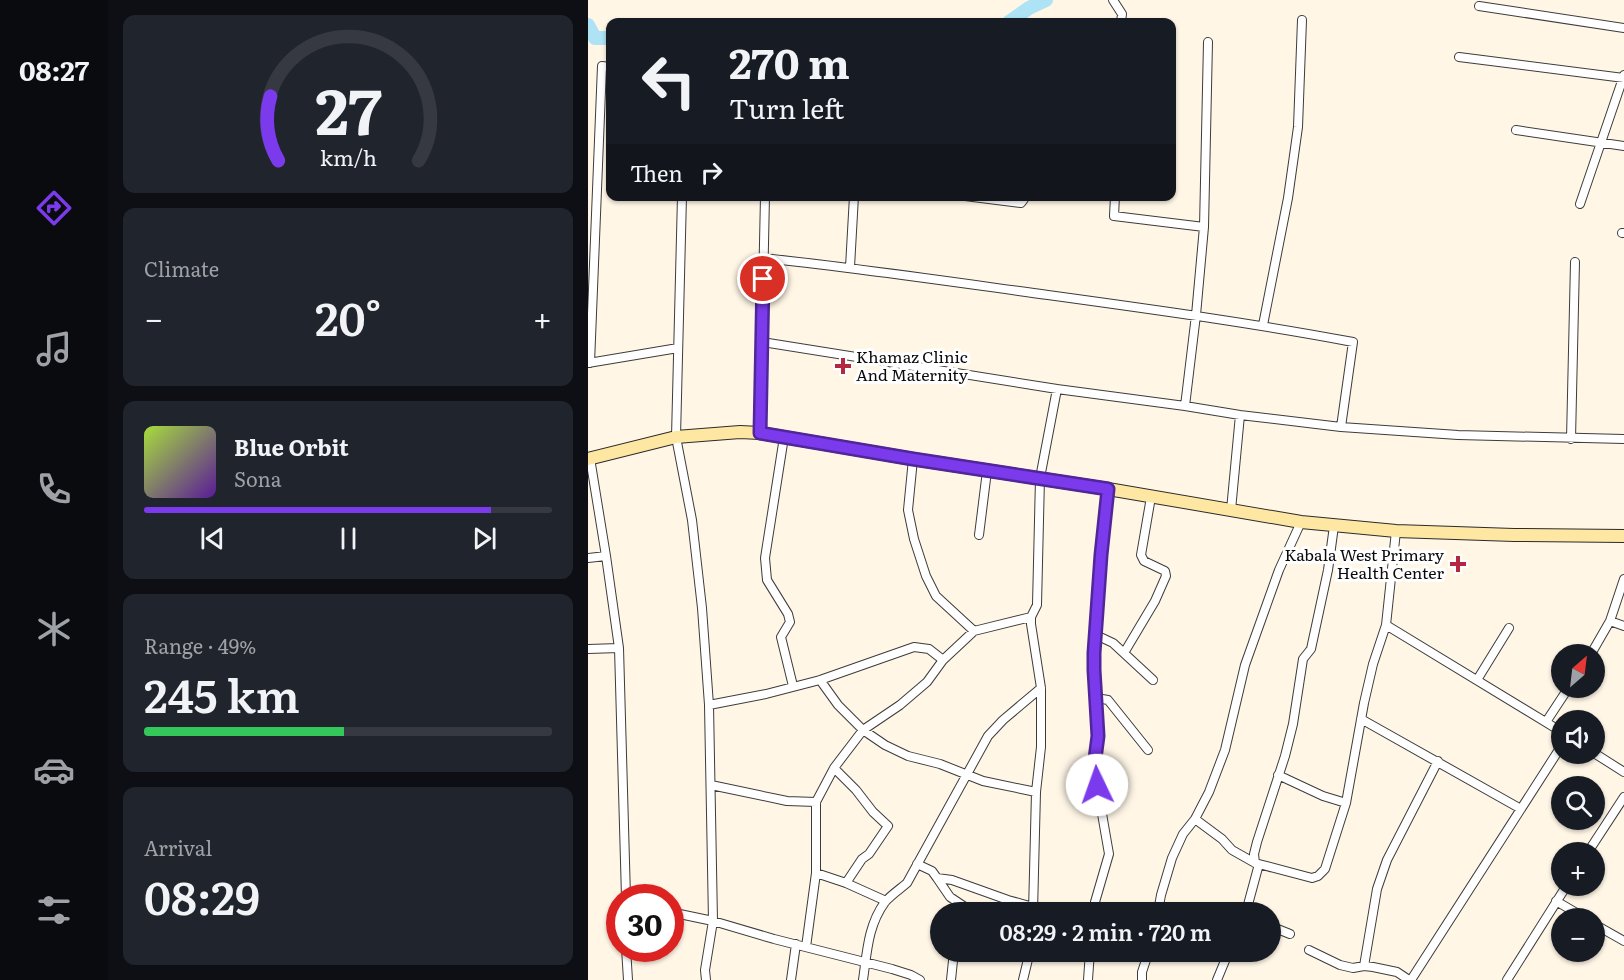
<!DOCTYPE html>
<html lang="en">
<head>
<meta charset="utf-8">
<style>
	body { margin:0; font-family:Literata,serif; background:#20242c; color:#f1f3f6; height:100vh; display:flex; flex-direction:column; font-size:22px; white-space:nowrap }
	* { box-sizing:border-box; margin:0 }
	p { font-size:20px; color:#9ea1a6 }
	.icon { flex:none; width:33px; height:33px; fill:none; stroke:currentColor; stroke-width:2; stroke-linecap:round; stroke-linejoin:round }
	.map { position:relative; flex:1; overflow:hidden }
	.drawer { display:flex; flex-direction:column; gap:15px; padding:15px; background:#0d0f14; width:480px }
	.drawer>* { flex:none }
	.top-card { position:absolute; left:18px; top:18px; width:570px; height:183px; border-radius:12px; box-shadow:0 2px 4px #0004; background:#171b24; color:#f1f3f6; overflow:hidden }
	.needle { width:39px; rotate:28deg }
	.buttons { position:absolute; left:963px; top:644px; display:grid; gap:12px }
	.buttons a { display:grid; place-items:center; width:54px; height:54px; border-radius:50%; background:#171b24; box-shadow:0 2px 4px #0004; font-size:30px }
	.speed { position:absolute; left:18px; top:884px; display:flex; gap:12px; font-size:30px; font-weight:700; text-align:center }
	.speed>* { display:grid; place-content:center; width:78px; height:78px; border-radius:50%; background:#171b24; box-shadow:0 2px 4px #0004; line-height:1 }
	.speed .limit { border:9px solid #d22; background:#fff; color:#111 }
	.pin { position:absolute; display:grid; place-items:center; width:51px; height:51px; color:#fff; margin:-26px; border:3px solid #fff; border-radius:50%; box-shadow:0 2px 6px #0007 }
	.me { position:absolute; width:66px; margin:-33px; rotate:357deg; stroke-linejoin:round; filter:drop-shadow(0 0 4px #0008) }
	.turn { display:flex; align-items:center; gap:21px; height:126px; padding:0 24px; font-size:27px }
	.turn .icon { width:78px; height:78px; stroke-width:2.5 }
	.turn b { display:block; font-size:42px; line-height:51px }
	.then { display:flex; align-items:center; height:57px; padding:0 24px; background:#0003; gap:12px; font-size:22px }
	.big { font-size:45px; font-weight:600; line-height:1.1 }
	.drawer .widget { flex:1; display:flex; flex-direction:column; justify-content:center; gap:9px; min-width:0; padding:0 21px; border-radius:12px; background:#20242c }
	.drawer .dial { align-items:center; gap:0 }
	.dial svg { height:156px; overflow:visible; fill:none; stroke:#363941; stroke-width:7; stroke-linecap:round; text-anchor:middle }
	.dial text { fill:#f1f3f6; stroke:none }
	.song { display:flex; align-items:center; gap:18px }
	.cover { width:72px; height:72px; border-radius:9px; background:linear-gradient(135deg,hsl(80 70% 55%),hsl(270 70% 35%)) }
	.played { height:6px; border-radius:3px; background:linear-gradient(90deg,#7c3aed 85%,#363941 85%) }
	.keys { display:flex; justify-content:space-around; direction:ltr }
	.heat { display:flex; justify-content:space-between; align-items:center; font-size:33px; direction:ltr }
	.charge { height:9px; border-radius:4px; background:linear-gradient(90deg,#34c759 49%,#363941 0) }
	.trip { position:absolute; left:342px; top:902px; width:351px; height:60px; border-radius:30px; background:#171b24; box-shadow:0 2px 4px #0004; font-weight:600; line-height:60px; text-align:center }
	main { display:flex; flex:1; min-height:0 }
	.tabs { display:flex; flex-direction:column; width:108px; justify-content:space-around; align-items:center; background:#090b0e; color:#9ea1a6 }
	.tabs .icon { width:42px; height:42px }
	.tabs .on { color:#7c3aed }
	.tabs b { font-size:27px; color:#f1f3f6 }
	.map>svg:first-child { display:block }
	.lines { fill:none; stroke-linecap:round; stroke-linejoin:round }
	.river { stroke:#ade3f4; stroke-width:14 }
	.street-casing { stroke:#3c3c3c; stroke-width:10 }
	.secondary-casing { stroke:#2b2b2b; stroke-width:14 }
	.street { stroke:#fff; stroke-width:8 }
	.secondary { stroke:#fde7a2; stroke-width:12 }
	.route-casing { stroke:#51269a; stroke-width:15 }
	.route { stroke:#7c3aed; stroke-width:10 }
	.poi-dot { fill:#b52640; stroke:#fff; stroke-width:2 }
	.labels { text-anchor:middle; stroke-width:6; stroke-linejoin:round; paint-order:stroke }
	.poi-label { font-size:16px; fill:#090909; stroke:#fff; text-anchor:start }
</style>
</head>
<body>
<main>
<nav class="tabs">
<b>08:27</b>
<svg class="icon on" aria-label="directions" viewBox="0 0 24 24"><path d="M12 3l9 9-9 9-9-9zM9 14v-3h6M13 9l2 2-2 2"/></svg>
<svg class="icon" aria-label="music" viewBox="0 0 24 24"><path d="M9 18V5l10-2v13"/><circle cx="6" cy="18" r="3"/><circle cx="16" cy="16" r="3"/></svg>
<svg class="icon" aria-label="phone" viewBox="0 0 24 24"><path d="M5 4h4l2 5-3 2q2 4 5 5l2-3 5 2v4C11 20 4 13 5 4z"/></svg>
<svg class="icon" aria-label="climate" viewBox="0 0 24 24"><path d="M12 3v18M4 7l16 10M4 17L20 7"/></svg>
<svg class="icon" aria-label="car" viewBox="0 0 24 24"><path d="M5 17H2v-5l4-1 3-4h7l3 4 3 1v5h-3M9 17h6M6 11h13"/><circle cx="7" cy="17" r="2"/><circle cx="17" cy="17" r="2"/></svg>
<svg class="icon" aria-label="filters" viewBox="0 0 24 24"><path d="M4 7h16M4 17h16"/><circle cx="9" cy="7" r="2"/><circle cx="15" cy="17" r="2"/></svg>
</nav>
<section class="drawer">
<div class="widget dial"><svg viewBox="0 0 100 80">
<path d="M14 69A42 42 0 1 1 86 69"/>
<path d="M14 69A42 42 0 0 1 10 36" stroke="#7c3aed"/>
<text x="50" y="56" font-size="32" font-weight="700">27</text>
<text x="50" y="72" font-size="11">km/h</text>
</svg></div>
<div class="widget"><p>Climate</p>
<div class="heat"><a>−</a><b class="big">20°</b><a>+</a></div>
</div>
<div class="widget">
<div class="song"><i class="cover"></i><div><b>Blue Orbit</b><p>Sona</p></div></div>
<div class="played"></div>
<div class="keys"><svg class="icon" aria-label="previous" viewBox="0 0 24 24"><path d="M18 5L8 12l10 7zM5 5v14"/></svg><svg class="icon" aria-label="pause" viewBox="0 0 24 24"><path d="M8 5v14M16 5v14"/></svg><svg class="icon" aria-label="next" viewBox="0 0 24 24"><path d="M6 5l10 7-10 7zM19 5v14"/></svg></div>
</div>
<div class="widget"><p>Range · 49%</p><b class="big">245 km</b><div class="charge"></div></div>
<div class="widget"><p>Arrival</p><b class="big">08:29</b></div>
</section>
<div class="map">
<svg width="1036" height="980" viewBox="0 0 1036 980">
	<rect width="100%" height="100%" fill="#fff6e6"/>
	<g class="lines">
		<path class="river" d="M421,22l20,-14 17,-8
			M0,25l7,13h15"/>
		<g class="street-casing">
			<path id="street" d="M525,0l9,14 -1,8
				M891,6l145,22
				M871,57l165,21
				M928,130l108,16
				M94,196l-6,241 16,83 10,88 7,97 4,216 -8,49 1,10
				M377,196l56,7 3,-4 -1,-3
				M527,196l-1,20 90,11
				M992,204l44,-129
				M1034,233h2
				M175,258c95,10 190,24 285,37 102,14 204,28 305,47l-12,85
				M262,267l4,-71
				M675,325l25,-127 10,-71 4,-107
				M174,342l295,47 128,17 55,9 101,12 117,8 166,4
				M0,363l90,-15
				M2,363l12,-297 8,1
				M597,406l11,-91 8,-88 4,-185
				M172,433l5,-237
				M196,437l-19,121 2,22 21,34 2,8 -9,15 12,49
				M983,439l4,-177
				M2,458l16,98 13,92 7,249
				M325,459l-5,51 6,29 12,37 10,20 38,35
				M643,510l9,-95
				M391,535l8,-64
				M0,558l18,-2
				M1022,621l14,5
				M798,625l176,107
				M508,635l17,8 40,37
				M0,649l31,-1
				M536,653l31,-52 11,-25 -1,-5 -21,-10 -3,-6 10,-58
				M1003,654l19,-33 14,-42
				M232,680l18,25 25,25 22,15 23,11 32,8 43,17 53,11
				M889,680l32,-52
				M508,698l12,2 40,50
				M121,705l57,-11 54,-14 94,-33 15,2 14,11
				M773,719l160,90
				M958,722l23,-35
				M1006,753l30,19
				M246,768l22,22 17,22 15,14 -19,28 -7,5 -16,24
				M690,775l45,21 23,7
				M123,785l76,16 29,1
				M607,819l27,20 10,11 23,13 57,15 6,-2 7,-7 21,-66 18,-100 9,-39 13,-39 10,-94
				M1000,852l36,-55
				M667,863l-1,-9 3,-12 28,-86 8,-32 10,-65 8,-10 17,-79 6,-44
				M329,864l15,7 5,7 15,2 56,20 25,7
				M228,873l30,10 40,18
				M349,878l13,19 18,12 -1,3
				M968,901l29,17
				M82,912l43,9 61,18 118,30 19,6 9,5
				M445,912l3,-120 5,-45v-59l-10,-64v-7l6,-12 3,-127 17,-89
				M506,912l1,-10 14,-48 -12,-69 -4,-11 5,-38 -4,-66v-17l7,-98 7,-66
				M570,912l3,-17 11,-37 11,-24 12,-15 14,-27 16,-42 20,-85 34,-95 22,-48
				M658,912l13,-48
				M1006,924l30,17
				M682,926l20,8
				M218,947l10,-74v-71l18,-34 29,-38 37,-25 27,-23 16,-22 31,-29 57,-14
				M38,948l2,32
				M721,950l31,15 13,3 11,-2 9,1 24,5 12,8
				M776,966l13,-77 10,-29 51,-99
				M203,980l5,-36
				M275,980c4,-28 5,-55 22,-78 6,-7 15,-13 22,-19l81,-147 15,-16 38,-32
				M363,980l3,-29
				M435,980l7,-29
				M500,980l2,-29
				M554,980v-8l7,-21
				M629,980l12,-29
				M823,980l151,-235
				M919,980l60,-95"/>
		</g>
		<g class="secondary-casing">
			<path id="secondary" d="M0,459l88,-22 64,-5 20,1 153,26 195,30 193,33 95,9 118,4 110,1"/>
		</g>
		<use href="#street" class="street"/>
		<use href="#secondary" class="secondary"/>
	</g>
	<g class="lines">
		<g class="route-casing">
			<path id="route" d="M175,279l-3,154 153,26 195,30 -7,66 -7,98v17l4,66 -5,38 4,11"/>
		</g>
		<use href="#route" class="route"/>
	</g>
	<g class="poi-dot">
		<path d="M252 357h6v6h6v6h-6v6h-6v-6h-6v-6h6z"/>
		<path d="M867 555h6v6h6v6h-6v6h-6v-6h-6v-6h6z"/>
	</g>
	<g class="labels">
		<g class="poi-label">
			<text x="268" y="363">Khamaz Clinic<tspan x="268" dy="18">And Maternity</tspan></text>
			<text x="856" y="561" text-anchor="end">Kabala West Primary<tspan x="856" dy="18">Health Center</tspan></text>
		</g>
	</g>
</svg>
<div class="buttons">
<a><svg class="needle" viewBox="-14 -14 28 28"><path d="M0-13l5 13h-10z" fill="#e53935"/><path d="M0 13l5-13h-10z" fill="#9ea1a6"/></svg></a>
<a><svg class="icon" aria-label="sound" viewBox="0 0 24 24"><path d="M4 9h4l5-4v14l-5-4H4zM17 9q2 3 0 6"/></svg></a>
<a><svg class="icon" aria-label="search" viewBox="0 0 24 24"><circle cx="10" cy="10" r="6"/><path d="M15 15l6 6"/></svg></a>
<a>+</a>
<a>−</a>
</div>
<div class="speed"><div class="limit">30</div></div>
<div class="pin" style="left:175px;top:279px;background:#d93025"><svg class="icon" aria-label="arrive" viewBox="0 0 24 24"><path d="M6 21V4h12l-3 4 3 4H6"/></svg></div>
<svg class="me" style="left:509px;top:785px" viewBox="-20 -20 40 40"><circle r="19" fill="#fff"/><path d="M0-13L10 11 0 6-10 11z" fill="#7c3aed"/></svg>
<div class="trip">08:29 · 2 min · 720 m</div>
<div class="top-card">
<div class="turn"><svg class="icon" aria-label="left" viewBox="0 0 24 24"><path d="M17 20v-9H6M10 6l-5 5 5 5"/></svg><div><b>270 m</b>Turn left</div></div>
<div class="then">Then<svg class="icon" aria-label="right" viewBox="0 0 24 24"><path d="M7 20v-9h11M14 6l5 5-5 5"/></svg></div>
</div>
</div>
</main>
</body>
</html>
